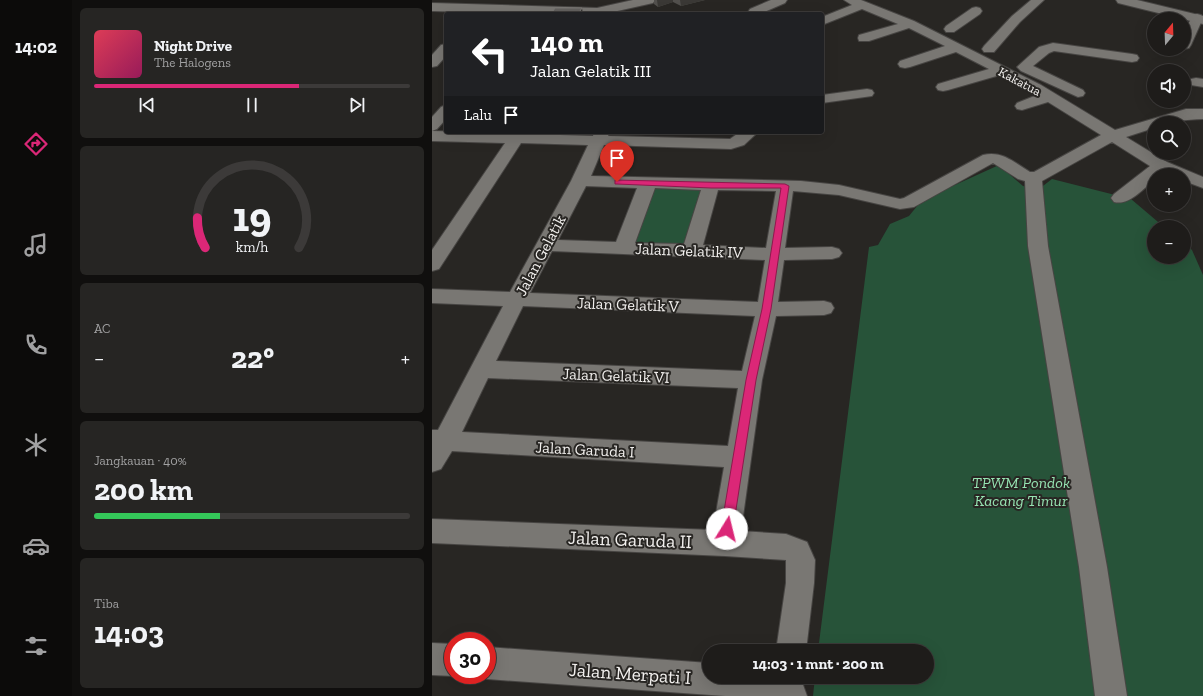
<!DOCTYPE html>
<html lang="id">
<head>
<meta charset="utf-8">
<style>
	body { margin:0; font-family:"Zilla Slab",serif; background:#262523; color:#f1f3f6; height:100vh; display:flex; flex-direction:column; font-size:15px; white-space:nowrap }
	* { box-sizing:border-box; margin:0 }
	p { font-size:13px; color:#a1a1a2 }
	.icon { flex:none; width:22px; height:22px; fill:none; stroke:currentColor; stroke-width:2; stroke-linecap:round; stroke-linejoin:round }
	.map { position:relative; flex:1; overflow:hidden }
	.side { display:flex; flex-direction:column; gap:8px; padding:8px; background:#100f0e; width:360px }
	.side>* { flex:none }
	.banner { position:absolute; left:12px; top:12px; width:380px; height:122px; border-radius:4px; box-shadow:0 4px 16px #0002,0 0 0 1px #3c3a39; background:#202124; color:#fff; overflow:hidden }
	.needle { width:26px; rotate:19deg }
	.tools { position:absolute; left:715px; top:12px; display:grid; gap:8px }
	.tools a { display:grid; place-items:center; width:44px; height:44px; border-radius:50%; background:#1e1c1a; box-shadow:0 4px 16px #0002,0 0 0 1px #3c3a39; font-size:20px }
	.speed { position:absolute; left:12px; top:632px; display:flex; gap:8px; font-size:20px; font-weight:700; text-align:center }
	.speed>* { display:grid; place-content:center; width:52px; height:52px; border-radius:50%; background:#1e1c1a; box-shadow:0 4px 16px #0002,0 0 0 1px #3c3a39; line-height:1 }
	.speed .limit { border:6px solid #d22; background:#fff; color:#111 }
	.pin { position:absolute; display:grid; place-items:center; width:34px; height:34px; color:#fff; margin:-41px -17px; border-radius:50% 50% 50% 0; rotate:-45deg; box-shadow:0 0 4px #0007 }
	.pin .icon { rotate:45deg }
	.me { position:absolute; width:44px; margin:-22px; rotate:9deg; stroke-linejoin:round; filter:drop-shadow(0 0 3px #0008) }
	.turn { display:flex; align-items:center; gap:14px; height:84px; padding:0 20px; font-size:18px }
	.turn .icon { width:52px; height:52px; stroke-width:2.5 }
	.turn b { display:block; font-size:28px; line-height:34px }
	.then { display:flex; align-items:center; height:38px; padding:0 20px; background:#0003; gap:8px; font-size:15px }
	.big { font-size:30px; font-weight:700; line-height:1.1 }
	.side .widget { flex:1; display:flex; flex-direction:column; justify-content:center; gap:6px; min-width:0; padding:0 14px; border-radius:6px; background:#262523 }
	.side .dial { align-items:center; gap:0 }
	.dial svg { height:104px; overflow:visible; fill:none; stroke:#3c3a39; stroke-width:7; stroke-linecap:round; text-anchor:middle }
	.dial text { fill:#f1f3f6; stroke:none }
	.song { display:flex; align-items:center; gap:12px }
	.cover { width:48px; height:48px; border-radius:6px; background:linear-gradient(135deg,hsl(350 70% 55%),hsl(330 70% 35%)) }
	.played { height:4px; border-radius:2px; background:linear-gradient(90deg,#db2777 65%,#3c3a39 65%) }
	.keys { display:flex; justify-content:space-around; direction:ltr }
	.heat { display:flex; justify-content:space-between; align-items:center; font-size:22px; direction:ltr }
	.charge { height:6px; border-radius:3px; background:linear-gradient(90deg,#34c759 40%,#3c3a39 0) }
	.trip { position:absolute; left:270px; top:644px; width:232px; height:40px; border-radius:20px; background:#1e1c1a; box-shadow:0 4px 16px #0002,0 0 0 1px #3c3a39; font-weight:700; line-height:40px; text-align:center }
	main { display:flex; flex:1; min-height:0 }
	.tab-bar { display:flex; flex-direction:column; width:72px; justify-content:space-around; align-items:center; background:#0c0b0a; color:#a1a1a2 }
	.tab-bar .icon { width:28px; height:28px }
	.tab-bar .selected { color:#db2777 }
	.tab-bar b { font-size:18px; color:#f1f3f6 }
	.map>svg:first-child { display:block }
	.green { fill:#275339 }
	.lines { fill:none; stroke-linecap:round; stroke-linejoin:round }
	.minor-casing { stroke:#474543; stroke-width:2 }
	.tertiary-casing { stroke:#474543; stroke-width:2 }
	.minor { fill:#797773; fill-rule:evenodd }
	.tertiary { fill:#797773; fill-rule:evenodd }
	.wall { fill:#52504d }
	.shaded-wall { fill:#3a3835 }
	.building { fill:#63615e; stroke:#7a7875 }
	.route { fill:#db2777; stroke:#8e194d }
	.labels { text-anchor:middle; stroke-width:4; stroke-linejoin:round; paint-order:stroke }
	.far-street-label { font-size:13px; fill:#f2f0ee; stroke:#282623 }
	.street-label { font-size:16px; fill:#f2f0ee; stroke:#282623 }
	.park-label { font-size:16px; font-style:italic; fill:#96e4b2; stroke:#282623 }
	.near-street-label { font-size:19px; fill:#f2f0ee; stroke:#282623 }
</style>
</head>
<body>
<main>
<nav class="tab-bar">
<b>14:02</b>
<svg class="icon selected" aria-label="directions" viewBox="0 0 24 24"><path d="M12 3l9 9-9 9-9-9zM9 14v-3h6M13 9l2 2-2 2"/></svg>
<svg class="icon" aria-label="music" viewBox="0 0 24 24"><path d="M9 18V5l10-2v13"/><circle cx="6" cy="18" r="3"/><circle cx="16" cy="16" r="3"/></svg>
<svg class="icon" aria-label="phone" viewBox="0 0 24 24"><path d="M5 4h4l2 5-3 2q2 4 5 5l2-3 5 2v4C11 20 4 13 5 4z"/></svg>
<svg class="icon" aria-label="climate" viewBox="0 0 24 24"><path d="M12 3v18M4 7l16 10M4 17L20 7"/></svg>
<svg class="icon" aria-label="car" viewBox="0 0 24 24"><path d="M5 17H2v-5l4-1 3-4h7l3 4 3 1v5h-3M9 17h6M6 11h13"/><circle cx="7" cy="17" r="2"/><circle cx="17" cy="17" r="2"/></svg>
<svg class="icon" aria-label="filters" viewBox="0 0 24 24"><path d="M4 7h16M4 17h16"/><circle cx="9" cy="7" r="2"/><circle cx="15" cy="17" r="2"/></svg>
</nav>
<section class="side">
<div class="widget">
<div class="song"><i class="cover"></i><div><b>Night Drive</b><p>The Halogens</p></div></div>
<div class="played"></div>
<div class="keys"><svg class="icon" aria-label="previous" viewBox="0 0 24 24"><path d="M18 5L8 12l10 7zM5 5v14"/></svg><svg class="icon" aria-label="pause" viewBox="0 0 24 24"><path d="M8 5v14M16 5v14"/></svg><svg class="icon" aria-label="next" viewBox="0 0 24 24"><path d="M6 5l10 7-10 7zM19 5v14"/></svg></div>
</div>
<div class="widget dial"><svg viewBox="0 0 100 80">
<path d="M14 69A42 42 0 1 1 86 69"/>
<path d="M14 69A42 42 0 0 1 8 46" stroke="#db2777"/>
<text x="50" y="56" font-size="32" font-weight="700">19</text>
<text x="50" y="72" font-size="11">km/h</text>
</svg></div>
<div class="widget"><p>AC</p>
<div class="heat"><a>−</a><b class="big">22°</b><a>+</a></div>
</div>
<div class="widget"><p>Jangkauan · 40%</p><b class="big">200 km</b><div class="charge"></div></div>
<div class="widget"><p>Tiba</p><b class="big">14:03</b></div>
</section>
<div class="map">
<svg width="771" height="696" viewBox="0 0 771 696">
	<rect width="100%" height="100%" fill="#282623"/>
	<path class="green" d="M567,165l24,21 16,3 13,-10 79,20 33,28h-10v30h30v-14l8,7 11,25v421h-390l2,-19h112v-26h-109l51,-404 9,-2 12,-21 19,-8 13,-16z
		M223,187l47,2 -15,58 -55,-3z"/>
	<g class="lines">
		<g class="minor-casing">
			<path id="minor" d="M201,0h22l-2,3 -49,11h-61l-111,-3v-8l165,5z
				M339,0h16l-2,3 -25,11h-11l-1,-2 2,-3z
				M412,0h17l53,21 127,64 74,45 71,-21h17v10c-17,0 -32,4 -49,4v5l-28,9 41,25 36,15v11l-19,-7v-6h-16l-5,-2 -3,2h-6v5c-11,9 -25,26 -40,22l-3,-4 3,-4 36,-28 -38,-24 -70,39 6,65 59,321 20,129h-32l-16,-129 -51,-321 -3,-65 -7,-2 -25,-16 -79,44 -14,2 -61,-14 -46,-4 -8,57 47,-1 7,2 3,4 -3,4 -7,2 -48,1 -6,42 46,-1 7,2 3,5 -3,5 -7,2 -48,1 -14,64 -21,151 45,3 21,8 8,18 -1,23 -8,68h-30l10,-68v-23l-61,-4 -293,-13v-24l281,11 11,-63 -272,-16 -11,18 -9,3v-42h6l65,-124 -71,-3v-14l78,3 61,-111 17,-36 -67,-2 -82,126 -7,2v-21l73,-107 -73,-2v-10l79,2 1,-1h16l-1,2 66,2 1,-4h16l-2,4 122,3 10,-7h18l-14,13 -13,4 -127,-4 -13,31 210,5 38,4 61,14 4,-1 79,-43c19,-5 32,8 47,17h4l67,-37 -53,-33 -26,8 -5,-1 -2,-3 2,-3 20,-8 -37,-20 -52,15 -5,1 -5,-1 -2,-3 2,-3 51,-15 -33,-17 -46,15 -5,1 -5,-1 -2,-3 2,-3 45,-15 -36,-18 -40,13h-10l-1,-3 1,-3 39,-11 -36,-15 -40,16v-8l30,-12zM154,186l51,2 -21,54 -58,-2zM223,188l46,2 -17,54 -49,-1zM286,190l58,1 -10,57 -63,-3zM120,251l213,9 -7,42 -228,-9zM91,306l232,10 -13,55 -246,-10zM56,378l250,10 -10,58 -266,-14z
				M599,0h13l-24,22 -26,30h-10l-2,-3 2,-3 28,-30z
				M544,7l4,1 2,3 -2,3 -26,18h-8l-2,-3 2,-3 26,-18z
				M765,14l4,1 2,3 -12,27 -2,3 -5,1v-17l9,-17z
				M621,43l79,11 5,1 2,3 -2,3 -5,1 -78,-11 -5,2 -16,13 50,24 2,3 -2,3 -5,1 -57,-26 -4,-4 22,-20z
				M14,44v12l-9,10 -5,1v-12l9,-10z
				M764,78l7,1v8l-12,-2 -2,-3 2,-3z
				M435,89l5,1 2,3 -2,3 -50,7v-8z
				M14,105v14l-9,10 -5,2v-14l9,-10z
				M0,643l21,1v31h1l-1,1 -21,-1z
				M55,647l222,16v14h90l3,5 5,14h-82l-238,-17 -9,-4h9z"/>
		</g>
		<g class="tertiary-casing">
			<path id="tertiary" d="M684,0h21l66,16v8l-85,-21z"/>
		</g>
		<use href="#minor" class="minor"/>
		<use href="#tertiary" class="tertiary"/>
	</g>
	<path class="wall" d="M222,0h51l-24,6 -8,-4 -15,5 -4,-3z"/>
	<path class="shaded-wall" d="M225,0h16v2l-15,5z
		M248,0h25l-24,6z
		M150,8l1,6h-5z"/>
	<path class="building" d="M123,8h27l-4,6h-27z"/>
	<path class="route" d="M183,180l170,4 4,2 -18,123 -15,71 -23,149 -2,4 -4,1 -4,-1 -2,-4 25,-149 16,-71 19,-121h-70l-94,-4h-2z"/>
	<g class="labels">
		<g class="far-street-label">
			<text transform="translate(588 81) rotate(28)" y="5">Kakatua</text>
		</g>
		<g class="street-label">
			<text transform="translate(257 250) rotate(2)" y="6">Jalan Gelatik IV</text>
			<text transform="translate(108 255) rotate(-62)" y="6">Jalan Gelatik</text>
			<text transform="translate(196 304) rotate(2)" y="6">Jalan Gelatik V</text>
			<text transform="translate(184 375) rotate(2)" y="6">Jalan Gelatik VI</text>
			<text transform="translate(153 449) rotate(3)" y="6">Jalan Garuda I</text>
		</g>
		<g class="park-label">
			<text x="589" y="488">TPWM Pondok<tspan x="589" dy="18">Kacang Timur</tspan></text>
		</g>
		<g class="near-street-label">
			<text transform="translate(198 539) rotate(2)" y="7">Jalan Garuda II</text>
			<text transform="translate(198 673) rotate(4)" y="7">Jalan Merpati I</text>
		</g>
	</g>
</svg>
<div class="tools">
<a><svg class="needle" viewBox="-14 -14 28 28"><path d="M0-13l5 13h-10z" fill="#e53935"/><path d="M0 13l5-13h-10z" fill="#a1a1a2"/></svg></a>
<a><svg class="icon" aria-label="sound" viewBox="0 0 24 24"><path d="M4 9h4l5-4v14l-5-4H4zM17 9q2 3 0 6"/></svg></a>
<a><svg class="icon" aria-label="search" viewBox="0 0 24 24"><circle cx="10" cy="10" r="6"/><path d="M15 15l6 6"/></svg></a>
<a>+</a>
<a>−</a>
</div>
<div class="speed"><div class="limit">30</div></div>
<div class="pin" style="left:185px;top:182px;background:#d93025"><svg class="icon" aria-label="arrive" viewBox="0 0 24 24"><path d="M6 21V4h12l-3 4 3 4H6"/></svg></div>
<svg class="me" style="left:295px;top:529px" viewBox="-20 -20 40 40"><circle r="19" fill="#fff"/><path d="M0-13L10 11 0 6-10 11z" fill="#db2777"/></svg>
<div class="trip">14:03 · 1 mnt · 200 m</div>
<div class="banner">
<div class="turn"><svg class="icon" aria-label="left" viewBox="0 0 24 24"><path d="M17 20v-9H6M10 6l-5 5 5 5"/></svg><div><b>140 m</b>Jalan Gelatik III</div></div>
<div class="then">Lalu<svg class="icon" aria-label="arrive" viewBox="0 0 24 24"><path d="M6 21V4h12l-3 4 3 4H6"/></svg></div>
</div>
</div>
</main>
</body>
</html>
